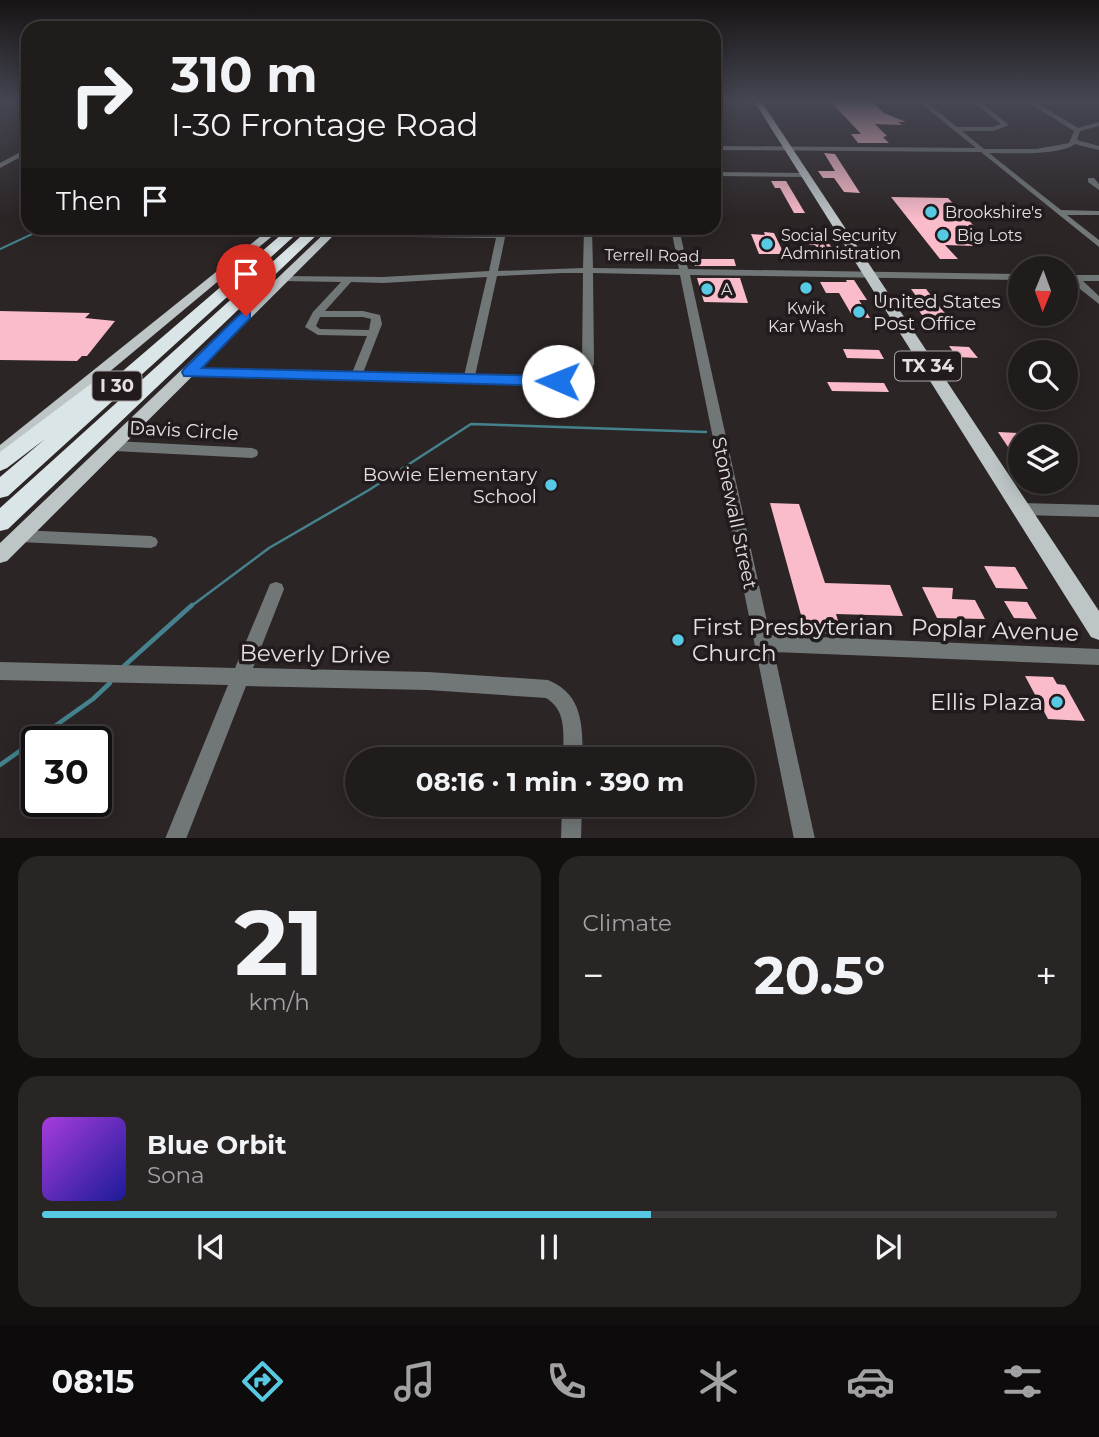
<!DOCTYPE html>
<html lang="en">
<head>
<meta charset="utf-8">
<style>
	body { margin:0; font-family:Montserrat,sans-serif; background:#292525; color:#f1f3f6; height:100vh; display:flex; flex-direction:column; font-size:26px; white-space:nowrap }
	* { box-sizing:border-box; margin:0 }
	p { font-size:23px; color:#a2a1a3 }
	.icon { flex:none; width:38px; height:38px; fill:none; stroke:currentColor; stroke-width:2; stroke-linecap:round; stroke-linejoin:round }
	.map { position:relative; height:838px; overflow:hidden }
	.panel { display:flex; flex-direction:column; gap:18px; padding:18px; background:#120f0f; flex:1 }
	.panel>* { flex:none }
	.guide { position:absolute; left:21px; top:21px; width:700px; height:214px; border-radius:21px; box-shadow:0 4px 18px #0003,0 0 0 2px #3e3a3b; background:#211c1c; color:#f1f3f6; overflow:hidden }
	.needle { width:46px; rotate:181deg }
	.fabs { position:absolute; left:1008px; top:256px; display:grid; gap:14px }
	.fabs a { display:grid; place-items:center; width:70px; height:70px; border-radius:50%; background:#211c1c; box-shadow:0 4px 18px #0003,0 0 0 2px #3e3a3b; font-size:35px }
	.speed { position:absolute; left:21px; top:726px; display:flex; gap:14px; font-size:35px; font-weight:700; text-align:center }
	.speed>* { display:grid; place-content:center; width:91px; height:91px; border-radius:50%; background:#211c1c; box-shadow:0 4px 18px #0003,0 0 0 2px #3e3a3b; line-height:1 }
	.speed .limit { border:4px solid #111; border-radius:10px; background:#fff; color:#111 }
	.pin { position:absolute; display:grid; place-items:center; width:60px; height:60px; color:#fff; margin:-72px -30px; border-radius:50% 50% 50% 0; rotate:-45deg; box-shadow:0 0 7px #0007 }
	.pin .icon { rotate:45deg }
	.me { position:absolute; width:77px; margin:-38px; rotate:271deg; stroke-linejoin:round; filter:drop-shadow(0 0 5px #0008) }
	.turn { display:flex; align-items:center; gap:24px; height:147px; padding:0 35px; font-size:32px }
	.turn .icon { width:91px; height:91px; stroke-width:2.5 }
	.turn b { display:block; font-size:49px; line-height:60px }
	.then { display:flex; align-items:center; height:66px; padding:0 35px; background:#0003; gap:14px; font-size:26px }
	.big { font-size:52px; font-weight:700; line-height:1.1 }
	.panel .tile { flex:1; display:flex; flex-direction:column; justify-content:center; gap:10px; min-width:0; padding:0 24px; border-radius:21px; background:#292525 }
	.panel .dial { align-items:center; gap:0 }
	.dial b { font-size:91px; line-height:1 }
	.song { display:flex; align-items:center; gap:21px }
	.cover { width:84px; height:84px; border-radius:10px; background:linear-gradient(135deg,hsl(280 70% 55%),hsl(240 70% 35%)) }
	.played { height:7px; border-radius:4px; background:linear-gradient(90deg,#57c9e2 60%,#3e3a3b 60%) }
	.keys { display:flex; justify-content:space-around; direction:ltr }
	.heat { display:flex; justify-content:space-between; align-items:center; font-size:38px; direction:ltr }
	.panel .tiles { flex:1; display:grid; gap:18px; grid-template-columns:1fr 1fr }
	.tile:last-child { grid-column:span 2 }
	.trip { position:absolute; left:345px; top:747px; width:410px; height:70px; border-radius:35px; background:#211c1c; box-shadow:0 4px 18px #0003,0 0 0 2px #3e3a3b; font-weight:700; line-height:70px; text-align:center }
	.dock { display:flex; height:112px; justify-content:space-around; align-items:center; background:#0d0b0b; color:#a2a1a3 }
	.dock .icon { width:49px; height:49px }
	.dock .current { color:#57c9e2 }
	.dock b { font-size:32px; color:#f1f3f6 }
	.map>svg:first-child { display:block }
	.lines { fill:none; stroke-linecap:round; stroke-linejoin:round }
	.stream-far2 { stroke:#45828d; stroke-width:2 }
	.stream-far1 { stroke:#45828d; stroke-width:2.5 }
	.stream { stroke:#45828d; stroke-width:4.5 }
	.building { fill:#fabbca }
	.minor { fill:#717677; fill-rule:evenodd }
	.major { fill:#bdc5c7; fill-rule:evenodd }
	.highway { fill:#dae5e7; fill-rule:evenodd }
	.route { fill:#1a73e8; stroke:#114b97; stroke-width:2 }
	.poi-dot { fill:#57c9e2; stroke:#221b1d; stroke-width:2.5 }
	.labels { text-anchor:middle; stroke-width:7; stroke-linejoin:round; paint-order:stroke }
	.far-poi-label { font-size:16px; fill:#e5e0e1; stroke:#221b1d; text-anchor:start }
	.far-street-label { font-size:16px; fill:#e5e0e1; stroke:#221b1d }
	.shield { fill:#221b1d; stroke:#aaa5a6; stroke-width:2 }
	.shield-label { font-size:18px; font-weight:bold; fill:#e5e0e1 }
	.poi-label { font-size:19px; fill:#e5e0e1; stroke:#221b1d; text-anchor:start }
	.street-label { font-size:19px; fill:#e5e0e1; stroke:#221b1d }
	.near-poi-label { font-size:23px; fill:#e5e0e1; stroke:#221b1d; text-anchor:start }
	.near-street-label { font-size:23px; fill:#e5e0e1; stroke:#221b1d }
</style>
</head>
<body>
<div class="map">
<svg width="1099" height="839" viewBox="0 0 1099 839">
	<rect width="100%" height="100%" fill="#2c2526"/>
	<g class="lines">
		<path class="stream-far2" d="M0,249l45,-21"/>
		<path class="stream-far1" d="M190,607l79,-59 100,-58 102,-66 235,8"/>
		<path class="stream" d="M124,666l68,-61
			M0,765l93,-66 17,-16"/>
	</g>
	<path class="building" d="M834,101h37l13,12 22,9h-8l4,3 -27,-1 12,12 -4,1 6,6h-31l-7,-9h10l-29,-31h3z
		M824,153l11,1 25,39 -16,-1 -10,-14h-11l-5,-7h17z
		M771,181h15l19,32h-11l-14,-25h-5z
		M891,197l57,1 26,28h-17l18,20 -30,-1 13,14h-18z
		M764,232l10,1 10,21h-25l-8,-20 14,1z
		M806,238l19,1 18,22h-19l-9,-16h-5z
		M692,259h42l2,7h-41z
		M697,278h43l8,25 -44,-1z
		M846,280h8l13,20h-8l11,18 -17,-1 -14,-24h-13l-6,-11h27z
		M911,289h15l21,27 -25,-1 -5,-7 7,-1z
		M0,311l90,2 -5,5 30,3 -28,35h-5l-5,5 -77,-1z
		M949,346l20,1 9,11 -21,-1z
		M843,349l36,1 5,9 -37,-1z
		M827,382l57,1 5,9 -57,-1z
		M998,432l22,1v18l-10,-1z
		M770,503l29,1 26,79 65,2 13,31 -67,-2 6,20 -36,-1z
		M984,566l31,1 13,22 -32,-1z
		M922,587l31,1 -1,11 23,1 10,19 -48,-1z
		M1004,601l23,1 10,17 -23,-1z
		M1025,676l28,1 4,7 8,1 20,36 -37,-2z"/>
	<g class="lines">
		<path class="minor" d="M918,101h7l32,26h36l8,-3 -29,-23h7l30,24 -16,6h-31l22,18h52l33,-6 5,-12 -48,-30h8l44,27 21,-6v4l-19,5 -3,9 22,6v4l-24,-6c-16,12 -64,9 -86,9l72,57 38,1v4h-32l32,25v7l-118,-95 -267,-2v-4l262,2z
			M28,148v5l-28,15v-5z
			M714,172l91,1 4,2 -4,2 -91,-1z
			M1088,178h6l5,6v6l-11,-8z
			M499,228h8l-9,43 85,-3 1,-40h8l1,40 86,1 -8,-41h8l9,41 332,5v6l-330,-5 80,360 329,14v16l-325,-13 41,187h-21l-114,-564 -87,-2 1,91 -9,17c-25,5 -50,4 -75,4l-321,-9 -6,-4 6,-4 163,5 15,-37 -49,-1 -13,-8 8,-15 28,-30 -58,-1 -3,-1v-4l103,1 106,-6 7,-33 -166,-2 -4,-3 4,-3 168,3zM562,273h21l-1,91 -5,11 -20,2 -82,-1 22,-100zM487,277l-23,99 -101,-3 19,-49 -2,-9 -17,-4h-38l26,-29 32,1zM320,317h43l8,2 -2,11 -49,-1 -4,-3z
			M1099,275v6h-16l16,15v8l-33,-26 5,-3z
			M114,441l138,7 5,2 1,3 -1,3 -5,2 -138,-7 -5,-2 -1,-3 1,-3z
			M1021,503l78,2v12l-78,-2 -5,-2 -2,-4 2,-4z
			M19,530l132,6 5,2 2,4 -2,4 -5,2 -132,-6 -5,-2 -2,-4 2,-4z
			M276,582l6,2 2,5 -31,79 175,4 120,8c36,15 34,46 35,80h-20c0,-23 5,-49 -17,-62l-118,-8 -182,-4 -60,153h-21l63,-154 -228,-5v-18l235,6 35,-84z
			M562,805h20l-1,34h-20z"/>
		<path class="major" d="M754,101h7l338,510v29l-8,-3z
			M271,228h11l-276,230 -6,2v-15z
			M330,228h11l-334,333 -7,2v-20z"/>
		<path class="highway" d="M289,228h14l-295,268 -8,2v-21l45,-38 -38,29 -7,3v-19l96,-72 6,-2 8,4z
			M310,228h14l-316,301 -8,2v-23z"/>
	</g>
	<linearGradient id="sky" x2="0" y2="1"><stop stop-color="#181415"/><stop offset="0.46" stop-color="#454652"/><stop offset="1" stop-color="#454652" stop-opacity="0"/></linearGradient>
	<rect width="1099" height="219" fill="url(#sky)"/>
	<path class="route" d="M246,312l4,1v5l-48,50 356,8 7,5 -7,5 -374,-10 -2,-4 2,-3 57,-56z"/>
	<g class="poi-dot">
		<circle cx="931" cy="212" r="7"/>
		<circle cx="943" cy="235" r="7"/>
		<circle cx="767" cy="244" r="7"/>
		<circle cx="806" cy="288" r="7"/>
		<circle cx="707" cy="289" r="7"/>
		<circle cx="859" cy="312" r="7"/>
		<circle cx="551" cy="485" r="7"/>
		<circle cx="678" cy="640" r="7"/>
		<circle cx="1057" cy="702" r="7"/>
	</g>
	<g class="labels">
		<g class="far-poi-label">
			<text x="945" y="218">Brookshire's</text>
			<text x="781" y="241">Social Security<tspan x="781" dy="18">Administration</tspan></text>
			<text x="957" y="241">Big Lots</text>
			<text x="721" y="295">A</text>
			<text x="806" y="314" text-anchor="middle">Kwik<tspan x="806" dy="18">Kar Wash</tspan></text>
		</g>
		<g class="far-street-label">
			<text transform="translate(652 255) rotate(1)" y="6">Terrell Road</text>
		</g>
		<g class="shield">
			<rect x="895" y="351.5" width="66" height="29" rx="5"/>
			<rect x="92.5" y="371.5" width="49" height="29" rx="5"/>
		</g>
		<g class="shield-label">
			<text x="928" y="372">TX 34</text>
			<text x="117" y="392">I 30</text>
		</g>
		<g class="poi-label">
			<text x="873" y="308">United States<tspan x="873" dy="22">Post Office</tspan></text>
			<text x="537" y="481" text-anchor="end">Bowie Elementary<tspan x="537" dy="22">School</tspan></text>
		</g>
		<g class="street-label">
			<text transform="translate(184 430) rotate(3)" y="7">Davis Circle</text>
			<text transform="translate(735 513) rotate(78)" y="7">Stonewall Street</text>
		</g>
		<g class="near-poi-label">
			<text x="692" y="635">First Presbyterian<tspan x="692" dy="26">Church</tspan></text>
			<text x="1043" y="710" text-anchor="end">Ellis Plaza</text>
		</g>
		<g class="near-street-label">
			<text transform="translate(995 630) rotate(2)" y="8">Poplar Avenue</text>
			<text transform="translate(315 654) rotate(1)" y="8">Beverly Drive</text>
		</g>
	</g>
</svg>
<div class="fabs">
<a><svg class="needle" viewBox="-14 -14 28 28"><path d="M0-13l5 13h-10z" fill="#e53935"/><path d="M0 13l5-13h-10z" fill="#a2a1a3"/></svg></a>
<a><svg class="icon" aria-label="search" viewBox="0 0 24 24"><circle cx="10" cy="10" r="6"/><path d="M15 15l6 6"/></svg></a>
<a><svg class="icon" aria-label="layers" viewBox="0 0 24 24"><path d="M12 4l9 5-9 5-9-5zM3 14l9 5 9-5"/></svg></a>
</div>
<div class="speed"><div class="limit">30</div></div>
<div class="pin" style="left:246px;top:316px;background:#d93025"><svg class="icon" aria-label="arrive" viewBox="0 0 24 24"><path d="M6 21V4h12l-3 4 3 4H6"/></svg></div>
<svg class="me" style="left:558px;top:381px" viewBox="-20 -20 40 40"><circle r="19" fill="#fff"/><path d="M0-13L10 11 0 6-10 11z" fill="#1a73e8"/></svg>
<div class="trip">08:16 · 1 min · 390 m</div>
<div class="guide">
<div class="turn"><svg class="icon" aria-label="right" viewBox="0 0 24 24"><path d="M7 20v-9h11M14 6l5 5-5 5"/></svg><div><b>310 m</b>I-30 Frontage Road</div></div>
<div class="then">Then<svg class="icon" aria-label="arrive" viewBox="0 0 24 24"><path d="M6 21V4h12l-3 4 3 4H6"/></svg></div>
</div>
</div>
<section class="panel">
<div class="tiles">
<div class="tile dial"><b>21</b><p>km/h</p></div>
<div class="tile"><p>Climate</p>
<div class="heat"><a>−</a><b class="big">20.5°</b><a>+</a></div>
</div>
<div class="tile">
<div class="song"><i class="cover"></i><div><b>Blue Orbit</b><p>Sona</p></div></div>
<div class="played"></div>
<div class="keys"><svg class="icon" aria-label="previous" viewBox="0 0 24 24"><path d="M18 5L8 12l10 7zM5 5v14"/></svg><svg class="icon" aria-label="pause" viewBox="0 0 24 24"><path d="M8 5v14M16 5v14"/></svg><svg class="icon" aria-label="next" viewBox="0 0 24 24"><path d="M6 5l10 7-10 7zM19 5v14"/></svg></div>
</div>
</div>
</section>
<nav class="dock">
<b>08:15</b>
<svg class="icon current" aria-label="directions" viewBox="0 0 24 24"><path d="M12 3l9 9-9 9-9-9zM9 14v-3h6M13 9l2 2-2 2"/></svg>
<svg class="icon" aria-label="music" viewBox="0 0 24 24"><path d="M9 18V5l10-2v13"/><circle cx="6" cy="18" r="3"/><circle cx="16" cy="16" r="3"/></svg>
<svg class="icon" aria-label="phone" viewBox="0 0 24 24"><path d="M5 4h4l2 5-3 2q2 4 5 5l2-3 5 2v4C11 20 4 13 5 4z"/></svg>
<svg class="icon" aria-label="climate" viewBox="0 0 24 24"><path d="M12 3v18M4 7l16 10M4 17L20 7"/></svg>
<svg class="icon" aria-label="car" viewBox="0 0 24 24"><path d="M5 17H2v-5l4-1 3-4h7l3 4 3 1v5h-3M9 17h6M6 11h13"/><circle cx="7" cy="17" r="2"/><circle cx="17" cy="17" r="2"/></svg>
<svg class="icon" aria-label="filters" viewBox="0 0 24 24"><path d="M4 7h16M4 17h16"/><circle cx="9" cy="7" r="2"/><circle cx="15" cy="17" r="2"/></svg>
</nav>
</body>
</html>
